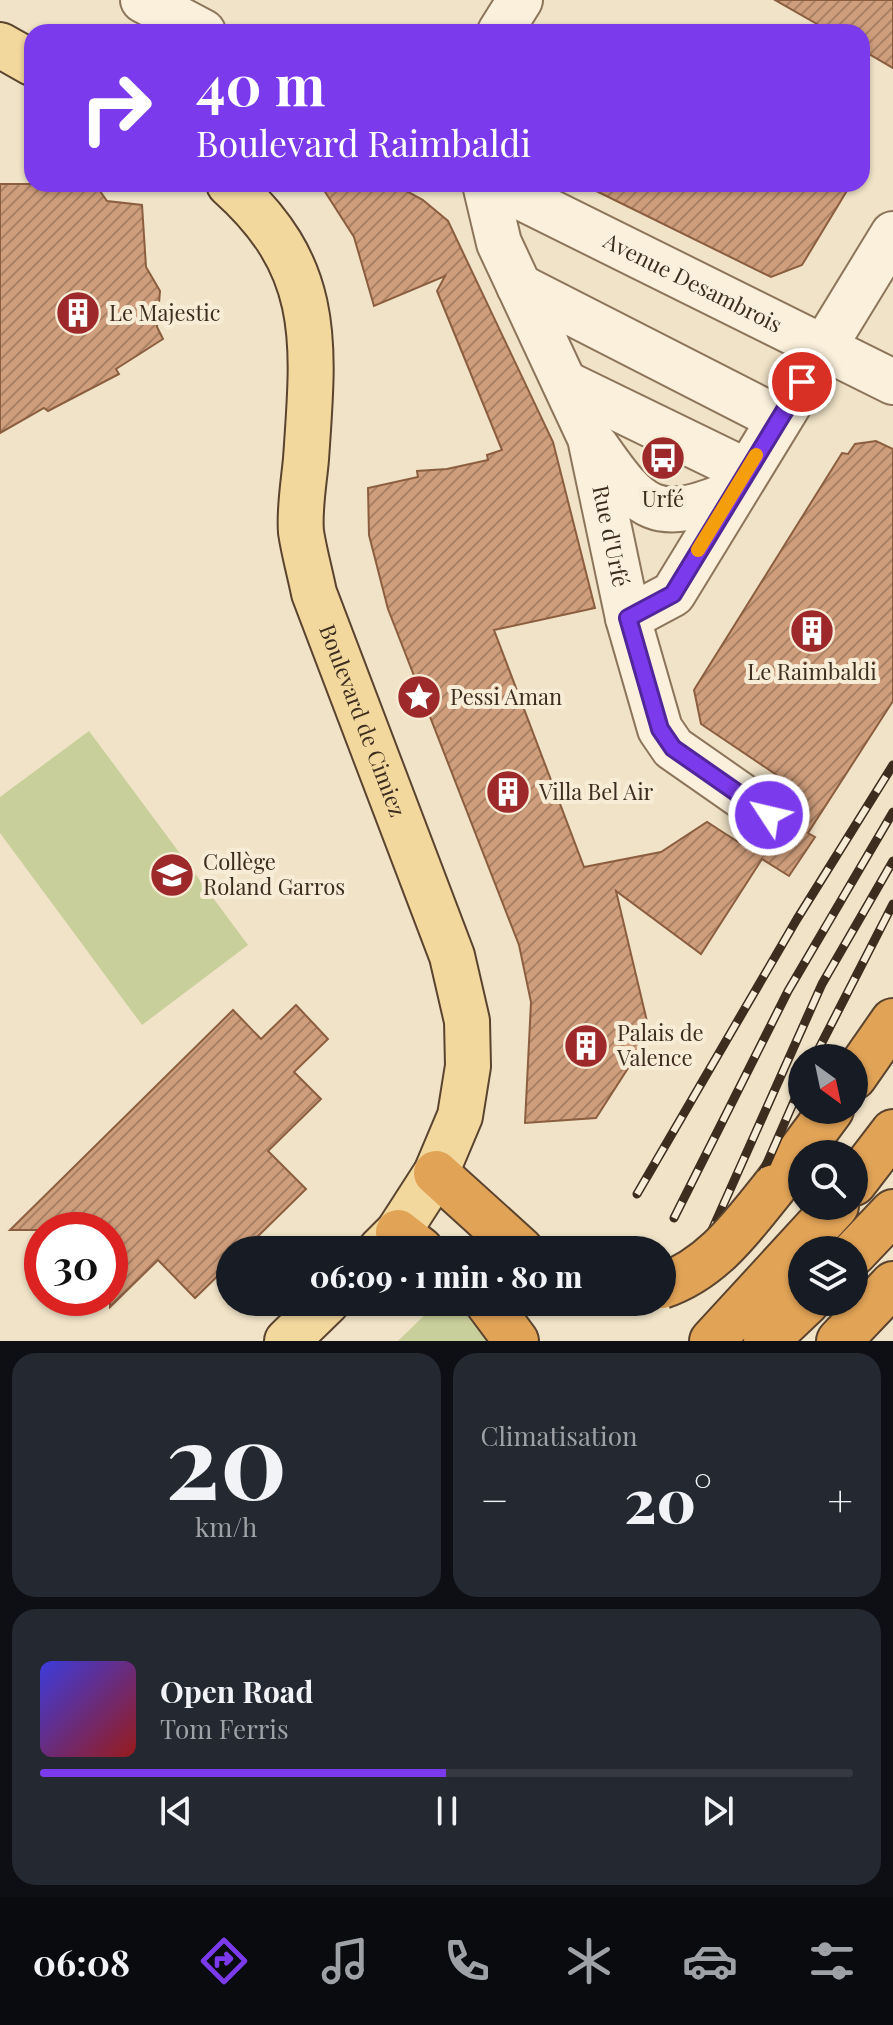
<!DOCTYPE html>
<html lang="fr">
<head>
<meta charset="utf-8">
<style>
	body { margin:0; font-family:"Playfair Display",serif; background:#242831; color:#f1f3f6; height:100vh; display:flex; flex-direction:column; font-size:30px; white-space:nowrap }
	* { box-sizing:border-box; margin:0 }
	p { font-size:26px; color:#9ea1a6 }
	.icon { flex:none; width:44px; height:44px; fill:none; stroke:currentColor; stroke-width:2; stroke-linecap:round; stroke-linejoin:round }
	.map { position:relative; height:1341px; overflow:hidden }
	.sheet { display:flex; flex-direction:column; gap:12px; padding:12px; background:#0d0f14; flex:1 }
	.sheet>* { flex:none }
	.banner { position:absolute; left:24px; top:24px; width:846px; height:168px; border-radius:24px; box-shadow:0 2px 6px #0004; background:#7c3aed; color:#fff; overflow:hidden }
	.needle { width:52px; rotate:147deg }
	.fabs { position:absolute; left:788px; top:1044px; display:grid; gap:16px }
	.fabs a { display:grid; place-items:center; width:80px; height:80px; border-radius:50%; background:#171b24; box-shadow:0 2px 6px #0004; font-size:40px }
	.speed { position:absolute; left:24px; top:1212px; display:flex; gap:16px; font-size:40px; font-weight:700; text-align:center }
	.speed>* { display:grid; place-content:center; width:104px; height:104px; border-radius:50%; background:#171b24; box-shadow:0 2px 6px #0004; line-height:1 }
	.speed .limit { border:12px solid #d22; background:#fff; color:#111 }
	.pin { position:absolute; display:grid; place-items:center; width:68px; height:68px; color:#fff; margin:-34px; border:4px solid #fff; border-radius:50%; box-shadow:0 2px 8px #0007 }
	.me { position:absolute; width:88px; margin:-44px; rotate:305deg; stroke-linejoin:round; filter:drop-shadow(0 0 6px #0008) }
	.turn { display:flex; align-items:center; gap:28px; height:168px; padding:0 40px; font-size:36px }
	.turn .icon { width:104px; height:104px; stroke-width:2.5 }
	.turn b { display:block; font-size:56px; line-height:68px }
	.big { font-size:60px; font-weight:800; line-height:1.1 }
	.sheet .tile { flex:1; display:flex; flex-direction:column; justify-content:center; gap:12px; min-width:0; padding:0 28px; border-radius:24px; background:#242831 }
	.sheet .dial { align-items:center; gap:0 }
	.dial b { font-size:104px; line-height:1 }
	.song { display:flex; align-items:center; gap:24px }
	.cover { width:96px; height:96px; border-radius:12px; background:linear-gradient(135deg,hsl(240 70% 55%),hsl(0 70% 35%)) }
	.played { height:8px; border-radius:4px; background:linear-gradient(90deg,#7c3aed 50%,#363941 50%) }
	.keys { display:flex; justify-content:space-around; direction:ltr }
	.heat { display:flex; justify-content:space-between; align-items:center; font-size:44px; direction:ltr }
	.sheet .tiles { flex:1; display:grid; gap:12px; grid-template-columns:1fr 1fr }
	.tile:last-child { grid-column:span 2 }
	.trip { position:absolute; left:216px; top:1236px; width:460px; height:80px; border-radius:40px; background:#171b24; box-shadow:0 2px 6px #0004; font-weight:800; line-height:80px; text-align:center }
	.dock { display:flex; height:128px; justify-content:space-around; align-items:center; background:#090b0e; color:#9ea1a6 }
	.dock .icon { width:56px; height:56px }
	.dock .selected { color:#7c3aed }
	.dock b { font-size:36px; color:#f1f3f6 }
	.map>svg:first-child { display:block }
	.grass { fill:#c9cf9a }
	.building { fill:url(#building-hatch); stroke:#8c5e40; stroke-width:2 }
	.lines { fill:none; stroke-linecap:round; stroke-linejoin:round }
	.minor-casing { stroke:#8c755b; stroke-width:48 }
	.major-casing { stroke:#5a432f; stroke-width:48 }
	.highway-casing { stroke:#5a432f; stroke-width:48 }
	.minor { stroke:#faf0db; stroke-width:44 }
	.major { stroke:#f3d89e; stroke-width:44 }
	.highway { stroke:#e1a356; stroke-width:44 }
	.rail-casing { stroke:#3c2d1f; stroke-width:9 }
	.rail { stroke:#f7edd7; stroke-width:6; stroke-dasharray:18; stroke-linecap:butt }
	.highway-bridge-casing { stroke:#5a432f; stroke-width:48; stroke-linecap:butt }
	.highway-bridge { stroke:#e1a356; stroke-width:44 }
	.route-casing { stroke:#51269a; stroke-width:20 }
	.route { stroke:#7c3aed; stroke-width:14 }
	.slow { stroke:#f59e0b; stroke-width:14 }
	.labels { text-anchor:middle; stroke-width:8; stroke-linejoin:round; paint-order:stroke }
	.street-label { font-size:22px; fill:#3c2d1f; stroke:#f7edd7 }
	.poi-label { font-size:22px; fill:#3c2d1f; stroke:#f7edd7; text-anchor:start }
</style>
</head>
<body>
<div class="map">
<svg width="893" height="1341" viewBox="0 0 893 1341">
	<defs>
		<pattern id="building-hatch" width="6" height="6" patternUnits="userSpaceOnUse" patternTransform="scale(2)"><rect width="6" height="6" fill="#cf9e7c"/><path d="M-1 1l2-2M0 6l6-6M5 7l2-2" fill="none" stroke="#a98165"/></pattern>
	</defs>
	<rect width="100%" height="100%" fill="#f0e3c7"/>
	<path class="grass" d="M89,731l159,214 -106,80 -142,-192v-36z
		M436,1304l41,12 12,25h-91z"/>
	<path class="building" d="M775,0h118v68l-31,-18v-18h-31z
		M0,184h95l12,17 35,4 4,62 14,24 -3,36 6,12 -47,30 3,5 -71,37 -4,-3 -44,25z
		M320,184h74l29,16 25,21 105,221 42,166 -101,22 90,237 77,-15 46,-30 45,29 9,-13h18l10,-8 5,-14 -8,-19 7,-11 -92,-62 -7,-34 148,-237 6,1 7,-10 21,-3 17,8v252l-85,132 7,4 -26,39 -27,-17 -61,95 -85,-63 34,143 -54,84 -71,5 6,-121 -12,-57 -131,-336 -19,-74 -1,-47 50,-11 -1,-6 30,-2 41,-9 -1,-5 15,-5 -65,-159 8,-15 -71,30 -20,-69z
		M582,184h269l-49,81 -31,12z
		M296,1005l32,34 -34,33 27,27 -53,52 38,38 -62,61h-14v14l-35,34 -37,-38 -48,47v-77h-100l223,-220 28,29z"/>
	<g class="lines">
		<g class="minor-casing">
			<g id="minor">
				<path d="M143,0l60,32"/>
				<path d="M500,32l20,-32"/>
				<path id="s1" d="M485,184l14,59 91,195 38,180 32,111 13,19 96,67"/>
				<path id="s2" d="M494,184l399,198"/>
				<path d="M519,286l260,133"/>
				<path d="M565,383l181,88"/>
				<path d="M596,446c45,65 60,79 136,47"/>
				<path d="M628,618l45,-24 220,-360"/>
			</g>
		</g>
		<g class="major-casing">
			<g id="major">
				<path d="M0,45l32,18"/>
				<path id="s3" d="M229,184c94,84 85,158 77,275 -2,23 -7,50 -5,73 3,20 9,41 13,61l138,363 15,65 1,45 -8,50 -24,57 -38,59 -18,18"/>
				<path d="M287,1341l40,-39"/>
			</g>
		</g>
		<g class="highway-casing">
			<path id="highway" d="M854,1077l39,-56
				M436,1173l85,77
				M854,1183l39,-51
				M774,1187l57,-77
				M398,1232l23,18
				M854,1253l39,-41
				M487,1302l29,39
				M712,1341l124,-135
				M766,1341l41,-39
				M839,1341l54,-57"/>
		</g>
		<use href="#minor" class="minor"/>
		<use href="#major" class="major"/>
		<use href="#highway" class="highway"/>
		<g class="rail-casing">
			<path id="rail" d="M814,1058l79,-154
				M637,1194l160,-275 96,-154
				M674,1218l114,-227 105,-179
				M708,1239l114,-255 71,-123
				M728,1252l74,-169"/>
		</g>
		<use href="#rail" class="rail"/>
		<g class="highway-bridge-casing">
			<path id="highway-bridge" d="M662,1286c50,-17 80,-59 112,-99"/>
		</g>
		<use href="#highway-bridge" class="highway-bridge"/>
	</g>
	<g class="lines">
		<g class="route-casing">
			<path id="route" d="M769,815l-96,-67 -13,-19 -32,-111 45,-24 129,-212"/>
		</g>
		<use href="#route" class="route"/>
		<path class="slow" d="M698,550l58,-95"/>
	</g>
	<defs>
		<g id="building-disc" transform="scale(2.3)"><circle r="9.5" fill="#9e292b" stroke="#f7edd7"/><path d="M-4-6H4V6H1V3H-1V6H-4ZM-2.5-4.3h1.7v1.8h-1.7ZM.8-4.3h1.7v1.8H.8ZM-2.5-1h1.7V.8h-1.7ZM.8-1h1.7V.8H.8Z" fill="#fff"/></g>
		<g id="bus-disc" transform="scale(2.3)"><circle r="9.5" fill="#9e292b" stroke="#f7edd7"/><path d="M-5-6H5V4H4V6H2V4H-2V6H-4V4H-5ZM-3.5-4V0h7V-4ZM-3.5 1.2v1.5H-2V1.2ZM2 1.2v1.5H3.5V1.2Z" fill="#fff"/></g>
		<g id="sight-disc" transform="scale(2.3)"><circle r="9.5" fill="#9e292b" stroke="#f7edd7"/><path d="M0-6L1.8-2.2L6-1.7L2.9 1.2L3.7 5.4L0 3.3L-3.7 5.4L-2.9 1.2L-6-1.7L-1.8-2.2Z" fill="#fff"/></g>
		<g id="school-disc" transform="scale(2.3)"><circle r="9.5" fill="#9e292b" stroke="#f7edd7"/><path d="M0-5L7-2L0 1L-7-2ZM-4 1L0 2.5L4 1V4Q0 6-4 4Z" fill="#fff"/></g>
	</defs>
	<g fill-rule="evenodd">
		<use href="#building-disc" x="78" y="313"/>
		<use href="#bus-disc" x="663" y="458"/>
		<use href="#building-disc" x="812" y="631"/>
		<use href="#sight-disc" x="419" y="697"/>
		<use href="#building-disc" x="508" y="792"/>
		<use href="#school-disc" x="172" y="875"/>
		<use href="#building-disc" x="586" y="1046"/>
	</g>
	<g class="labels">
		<g class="street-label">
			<text dy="8" stroke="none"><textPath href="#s2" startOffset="222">Avenue Desambrois</textPath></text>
			<text dy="8" stroke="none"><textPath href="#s1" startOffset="376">Rue d'Urfé</textPath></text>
			<text dy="8" stroke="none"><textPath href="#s3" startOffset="572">Boulevard de Cimiez</textPath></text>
		</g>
		<g class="poi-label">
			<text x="109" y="321">Le Majestic</text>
			<text x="663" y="507" text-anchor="middle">Urfé</text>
			<text x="812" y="680" text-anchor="middle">Le Raimbaldi</text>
			<text x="450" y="705">Pessi Aman</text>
			<text x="539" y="800">Villa Bel Air</text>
			<text x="203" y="870">Collège<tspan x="203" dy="25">Roland Garros</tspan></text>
			<text x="617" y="1041">Palais de<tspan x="617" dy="25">Valence</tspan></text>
		</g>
	</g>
</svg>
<div class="fabs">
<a><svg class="needle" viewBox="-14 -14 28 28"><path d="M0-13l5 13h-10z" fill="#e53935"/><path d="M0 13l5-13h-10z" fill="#9ea1a6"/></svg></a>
<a><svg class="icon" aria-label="search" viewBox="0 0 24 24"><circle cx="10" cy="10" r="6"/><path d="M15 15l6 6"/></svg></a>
<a><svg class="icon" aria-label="layers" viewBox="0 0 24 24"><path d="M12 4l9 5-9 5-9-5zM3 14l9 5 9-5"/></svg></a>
</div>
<div class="speed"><div class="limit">30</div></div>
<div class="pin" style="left:802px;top:382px;background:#d93025"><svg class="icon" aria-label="arrive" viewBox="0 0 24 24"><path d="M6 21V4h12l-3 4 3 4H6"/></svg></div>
<svg class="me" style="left:769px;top:815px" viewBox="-20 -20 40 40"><circle r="17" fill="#7c3aed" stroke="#fff" stroke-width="3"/><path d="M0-11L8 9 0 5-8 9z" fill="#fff"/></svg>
<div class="trip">06:09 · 1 min · 80 m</div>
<div class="banner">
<div class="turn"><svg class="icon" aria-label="right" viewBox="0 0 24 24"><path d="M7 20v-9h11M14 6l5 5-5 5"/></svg><div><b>40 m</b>Boulevard Raimbaldi</div></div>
</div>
</div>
<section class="sheet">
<div class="tiles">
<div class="tile dial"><b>20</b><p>km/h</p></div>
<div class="tile"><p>Climatisation</p>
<div class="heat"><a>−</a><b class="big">20°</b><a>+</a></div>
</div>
<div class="tile">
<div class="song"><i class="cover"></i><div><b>Open Road</b><p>Tom Ferris</p></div></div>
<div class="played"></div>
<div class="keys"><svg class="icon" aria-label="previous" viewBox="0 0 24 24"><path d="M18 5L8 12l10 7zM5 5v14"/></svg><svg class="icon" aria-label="pause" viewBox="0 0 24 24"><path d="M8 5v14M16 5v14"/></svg><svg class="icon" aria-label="next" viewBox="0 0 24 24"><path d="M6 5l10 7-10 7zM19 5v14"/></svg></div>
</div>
</div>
</section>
<nav class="dock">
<b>06:08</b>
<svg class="icon selected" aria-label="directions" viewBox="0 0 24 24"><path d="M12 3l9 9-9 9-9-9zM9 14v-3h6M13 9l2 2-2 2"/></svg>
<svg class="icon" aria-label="music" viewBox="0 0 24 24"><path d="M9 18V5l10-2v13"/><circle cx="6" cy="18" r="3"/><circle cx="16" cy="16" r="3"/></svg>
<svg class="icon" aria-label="phone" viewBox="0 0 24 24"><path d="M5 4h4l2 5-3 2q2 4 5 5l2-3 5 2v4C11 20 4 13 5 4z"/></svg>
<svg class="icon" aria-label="climate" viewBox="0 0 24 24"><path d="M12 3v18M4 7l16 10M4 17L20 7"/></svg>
<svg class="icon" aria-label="car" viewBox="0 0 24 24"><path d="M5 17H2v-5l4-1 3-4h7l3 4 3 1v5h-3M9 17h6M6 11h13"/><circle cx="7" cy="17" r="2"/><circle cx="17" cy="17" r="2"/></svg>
<svg class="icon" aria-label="filters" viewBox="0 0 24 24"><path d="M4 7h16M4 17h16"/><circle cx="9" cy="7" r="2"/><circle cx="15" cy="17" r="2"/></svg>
</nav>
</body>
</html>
